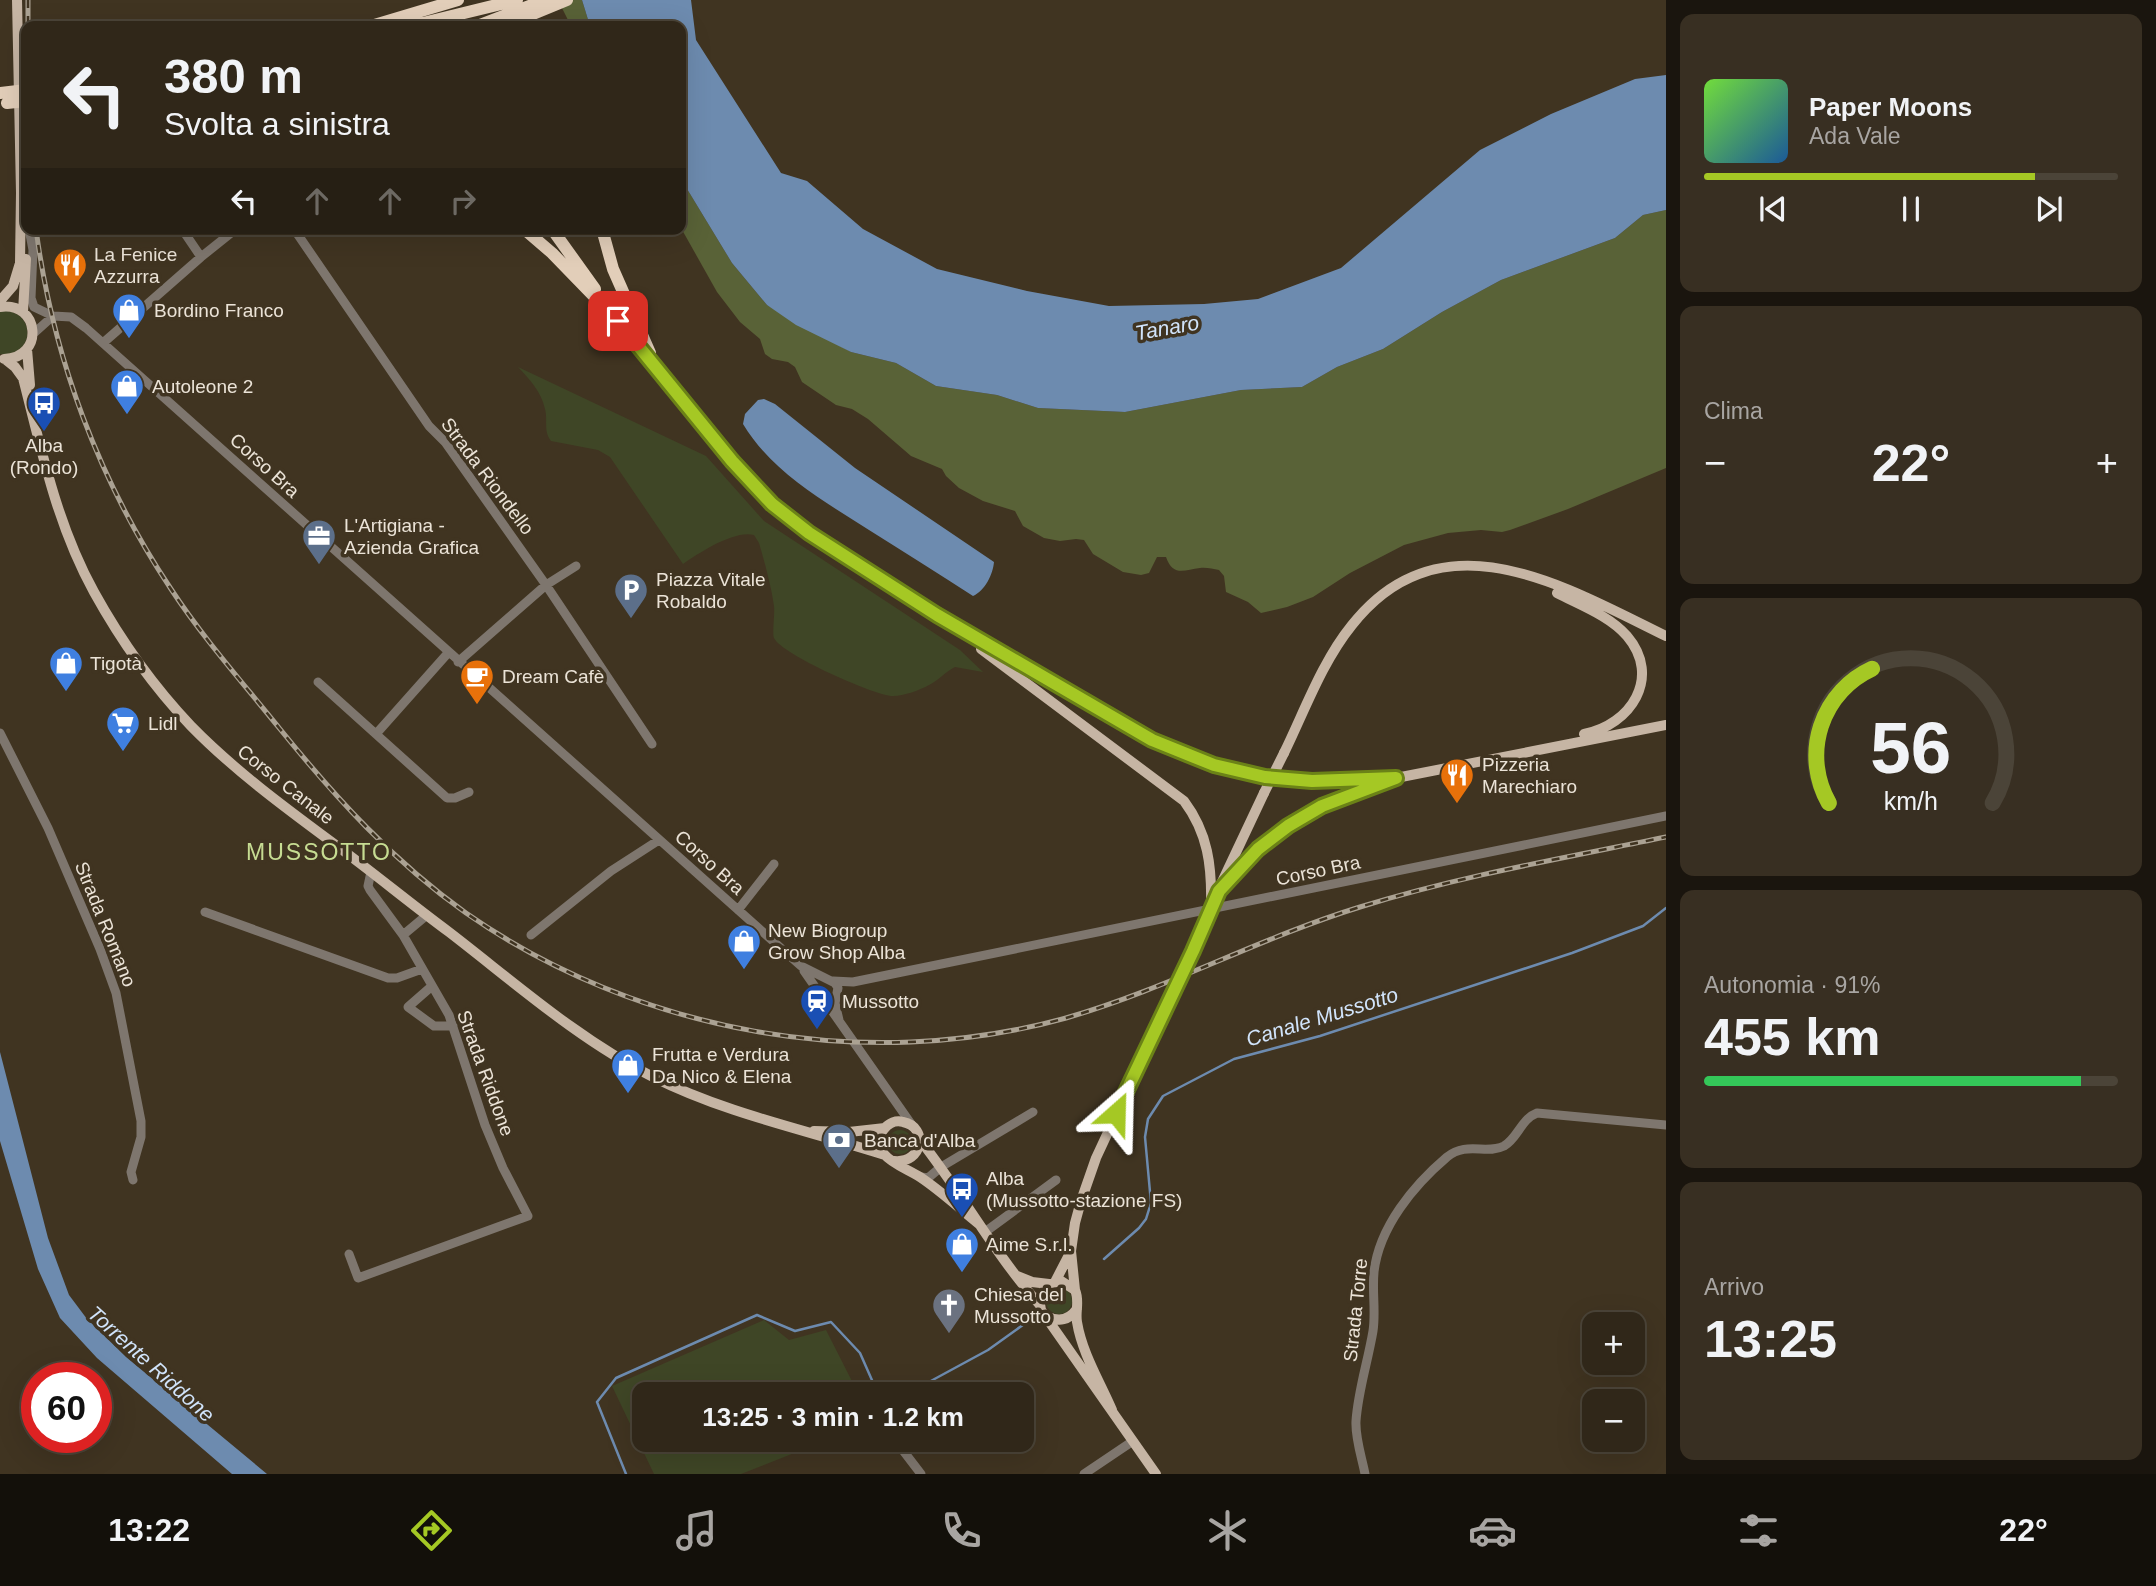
<!DOCTYPE html>
<html lang="it">
<head>
<meta charset="utf-8">
<style>
	body { margin:0; font-family:Helvetica,sans-serif; background:#382f22; color:#f1f3f6; height:100vh; display:flex; flex-direction:column; font-size:26px; white-space:nowrap }
	* { box-sizing:border-box; margin:0 }
	p { font-size:23px; color:#a8a5a2 }
	.icon { flex:none; width:38px; height:38px; fill:none; stroke:currentColor; stroke-width:2; stroke-linecap:round; stroke-linejoin:round }
	.map { position:relative; flex:1; overflow:hidden }
	.side { display:flex; flex-direction:column; gap:14px; padding:14px; background:#1a150e; width:490px }
	.side>* { flex:none }
	.banner { position:absolute; left:21px; top:21px; width:665px; height:214px; border-radius:14px; box-shadow:0 7px 28px #0002,0 0 0 2px #4b4438; background:#302719; color:#f1f3f6; overflow:hidden }
	.tools { position:absolute; left:1582px; top:1312px; display:grid; gap:14px }
	.tools a { display:grid; place-items:center; width:63px; height:63px; border-radius:14px; background:#302719; box-shadow:0 7px 28px #0002,0 0 0 2px #4b4438; font-size:35px }
	.speed { position:absolute; left:21px; top:1362px; display:flex; gap:14px; font-size:35px; font-weight:700; text-align:center }
	.speed>* { display:grid; place-content:center; width:91px; height:91px; border-radius:50%; background:#302719; box-shadow:0 7px 28px #0002,0 0 0 2px #4b4438; line-height:1 }
	.speed .limit { border:10px solid #d22; background:#fff; color:#111 }
	.pin { position:absolute; display:grid; place-items:center; width:60px; height:60px; color:#fff; margin:-30px; border-radius:14px; box-shadow:0 4px 10px #0006 }
	.me { position:absolute; width:77px; margin:-38px; rotate:25deg; stroke-linejoin:round; filter:drop-shadow(0 0 5px #0008) }
	.turn { display:flex; align-items:center; gap:24px; height:147px; padding:0 28px; font-size:32px }
	.turn .icon { width:91px; height:91px; stroke-width:2.5 }
	.turn b { display:block; font-size:49px; line-height:60px }
	.lanes { display:flex; align-items:center; height:66px; padding:0 28px; background:#0003; justify-content:center; gap:35px; direction:ltr }
	.lanes .off { opacity:.35 }
	.big { font-size:52px; font-weight:600; line-height:1.1 }
	.side .card { flex:1; display:flex; flex-direction:column; justify-content:center; gap:10px; min-width:0; padding:0 24px; border-radius:14px; background:#382f22 }
	.side .dial { align-items:center; gap:0 }
	.dial svg { height:182px; overflow:visible; fill:none; stroke:#4b4438; stroke-width:7; stroke-linecap:round; text-anchor:middle }
	.dial text { fill:#f1f3f6; stroke:none }
	.song { display:flex; align-items:center; gap:21px }
	.cover { width:84px; height:84px; border-radius:10px; background:linear-gradient(135deg,hsl(100 70% 55%),hsl(210 70% 35%)) }
	.played { height:7px; border-radius:4px; background:linear-gradient(90deg,#a5c824 80%,#4b4438 80%) }
	.keys { display:flex; justify-content:space-around; direction:ltr }
	.heat { display:flex; justify-content:space-between; align-items:center; font-size:38px; direction:ltr }
	.charge { height:10px; border-radius:5px; background:linear-gradient(90deg,#34c759 91%,#4b4438 0) }
	.trip { position:absolute; left:632px; top:1382px; width:402px; height:70px; border-radius:14px; background:#302719; box-shadow:0 7px 28px #0002,0 0 0 2px #4b4438; font-weight:600; line-height:70px; text-align:center }
	.dock { display:flex; height:112px; justify-content:space-around; align-items:center; background:#13100a; color:#a8a5a2 }
	.dock .icon { width:49px; height:49px }
	.dock .selected { color:#a5c824 }
	.dock b { font-size:32px; color:#f1f3f6 }
	main { display:flex; flex:1; min-height:0 }
	.map>svg:first-child { display:block }
	.green { fill:#3f4626 }
	.forest { fill:#596237 }
	.water { fill:#6d8baf }
	.lines { fill:none; stroke-linecap:round; stroke-linejoin:round }
	.stream { stroke:#6d8baf; stroke-width:2.5 }
	.minor { stroke:#7e766e; stroke-width:9 }
	.major { stroke:#c6b5a4; stroke-width:10 }
	.highway { stroke:#e2ceb9; stroke-width:12 }
	.rail-casing { stroke:#aba293; stroke-width:5 }
	.rail { stroke:#403421; stroke-width:2.5; stroke-dasharray:8; stroke-linecap:butt }
	.major-bridge { stroke:#c6b5a4; stroke-width:10 }
	.highway-bridge { stroke:#e2ceb9; stroke-width:12 }
	.route-casing { stroke:#6b8217; stroke-width:18 }
	.route { stroke:#a5c824; stroke-width:12 }
	.labels { text-anchor:middle; stroke-width:7; stroke-linejoin:round; paint-order:stroke }
	.poi-label { font-size:19px; fill:#ebe3d7; stroke:#403421; text-anchor:start }
	.street-label { font-size:19px; fill:#ebe3d7; stroke:#403421 }
	.water-label { font-size:21px; font-style:italic; fill:#d1e4fb; stroke:#403421 }
	.quarter-label { font-size:23px; letter-spacing:2px; fill:#c6dc92; stroke:#403421 }
</style>
</head>
<body>
<main>
<div class="map">
<svg width="1666" height="1474" viewBox="0 0 1666 1474">
	<rect width="100%" height="100%" fill="#403421"/>
	<path class="green" d="M0,311c36,-3 37,46 0,43z
		M518,367l188,89 58,65 196,129 23,22 -28,-5c-10,5 -16,13 -26,18 -9,5 -25,11 -36,11 -18,0 -112,-42 -119,-58 -2,-5 1,-24 0,-32 -3,-21 -9,-42 -15,-63l-5,-8c-20,-5 -55,18 -71,29l-73,-107 -12,-7 -47,-9c-8,-10 -3,-21 -6,-32 -4,-18 -15,-29 -27,-42z
		M888 1142a12 12 0 1 1 24 0a12 12 0 1 1-24 0Z
		M1046 1301a13 13 0 1 1 26 0a13 13 0 1 1-26 0Z
		M764,1320l25,20 37,-10 33,65h-215v45h183l-86,34h-87l-42,-88z"/>
	<path class="forest" d="M558,0h24l8,26h-19z
		M681,179l51,84 35,42 84,47 45,11 40,23 61,9 41,13 87,4 116,-22 61,-3 35,-20 46,-18 59,-37 59,-32 114,-42 28,-23 23,-5v258l-98,41 -58,21 -8,2 -21,-2 -33,3 -44,12 -54,28 -37,24 -26,10 -26,6 -13,-11 -22,-10 -2,-16 -5,-6c-6,-1 -13,-3 -19,-2 -16,2 -27,9 -34,-11h-9l-8,16 -8,2 -18,-3 -30,-18 -9,-14 -8,-1 -16,2 -16,-3 -21,-12 -8,-15 -32,-10 -24,-13 -13,-12 -4,-7 -31,-13 -43,-37 -16,-10 -16,-4 -34,-23 -7,-15 -7,-5 -16,-3 -7,-5 -5,-15 -20,-17 -23,-30 -36,-64z"/>
	<path class="water" d="M582,0h109l5,40 85,133 26,8 56,48 74,40 90,22 82,15 95,-2 54,-5 83,-31 139,-118 71,-36 84,-35 31,-4v135l-23,5 -28,23 -114,42 -59,32 -59,37 -46,18 -35,20 -61,3 -116,22 -87,-4 -41,-13 -61,-9 -40,-23 -45,-11 -55,-27 -29,-20 -35,-42 -51,-84v-153h-91z
		M764,399l11,5 80,64 139,94c-1,12 -9,29 -21,34 -34,-22 -69,-44 -104,-66 -47,-30 -97,-58 -126,-106l2,-10 13,-14z
		M0,1052l48,186 21,57 18,24 39,38 141,117h-35l-135,-116 -37,-40 -22,-49 -38,-128z"/>
	<g class="lines">
		<path class="stream" d="M1104,1259l35,-31 7,-9 5,-16 -6,-66 3,-18 15,-23 71,-37 86,-23 252,-83 71,-27 23,-18
			M905,1395l83,-45 39,-28
			M626,1474l-29,-72 19,-24 141,-63 38,16 36,-9 29,31 15,34 9,8"/>
		<path class="minor" d="M29,229l4,21 -2,48 3,9 19,9 18,1 15,11 715,638 34,17 3,5 -3,15 4,17
			M182,229l19,28
			M294,229l135,197 16,16 101,143 106,159
			M33,334l20,-18
			M103,343l98,-86 35,-28
			M458,662l88,-77 30,-19
			M318,682l129,116h8l14,-6
			M0,733l48,95 52,121 16,44 25,128v16l-10,35 2,8
			M376,734l72,-81
			M738,910l36,-46
			M205,912l183,66h9l25,-9
			M403,935l24,-20
			M531,935l80,-64 48,-31
			M804,971l110,157
			M833,981l20,1 813,-166
			M432,986l-24,21 26,19h19
			M921,1177l7,1 13,-11 92,-55
			M985,1232l71,-52
			M349,1254l9,24 170,-62 -25,-48 -18,-43 -36,-110 -46,-80 -33,-45 -2,-4 3,-14
			M895,1440l26,34
			M816,1448l21,-8
			M1084,1474l49,-33
			M1365,1474c-3,-16 -10,-36 -9,-53 2,-30 12,-60 17,-90 3,-19 -1,-39 1,-59 5,-45 40,-87 73,-115 20,-16 39,-2 57,-11 14,-8 17,-27 33,-33l129,12"/>
		<path class="major" d="M0,301l13,-15 7,-23 1,-70 -4,-193
			M0,307c40,-6 45,51 4,52
			M23,312l3,-53
			M27,349l3,36
			M5,359l10,8 8,11c19,74 34,147 71,214 26,47 60,95 97,134 44,45 96,83 146,120 38,28 74,58 112,86 65,50 130,108 204,145 74,37 154,53 232,78
			M1557,593c23,12 53,23 70,43 35,41 4,89 -43,98
			M937,616l215,125 62,24 51,12 47,4 84,-3
			M981,649l203,152c24,32 28,65 27,105
			M1284,753c21,-43 38,-91 68,-128 89,-113 212,-39 314,11
			M1222,882l42,-89
			M1219,891c13,-15 26,-32 41,-44 41,-34 86,-53 136,-69l270,-53
			M814,1131l35,1 36,-4
			M920,1140c42,53 74,113 119,164
			M894,1161c29,3 35,-34 9,-39 -7,-2 -14,1 -19,7 -6,7 -6,18 0,25 8,10 25,16 36,23 21,14 39,31 59,47
			M1017,1276l15,6 17,2
			M1055,1282l16,-31
			M1075,1290l-4,-39 4,-28 6,-22 15,-43 68,-146
			M1047,1316c12,7 22,4 30,-7
			M1112,1410c-12,-28 -30,-57 -35,-88 -2,-11 3,-21 -2,-32l-14,-9 -12,3 -10,14 2,12 115,164"/>
		<path class="highway" d="M371,26l87,-26
			M411,26l12,-3
			M524,229l28,24 66,68 114,140 40,43 37,29 128,83
			M552,229l43,60
			M602,229l11,40 37,84"/>
		<g class="rail-casing">
			<path id="rail" d="M28,0v26
				M36,229c17,129 63,252 135,360 32,49 72,94 109,140 55,68 114,133 186,184 171,119 398,161 600,105 101,-29 193,-80 294,-111 100,-31 204,-49 306,-70"/>
		</g>
		<use href="#rail" class="rail"/>
		<path class="major-bridge" d="M1264,793l20,-40
			M1164,1012l47,-106"/>
		<path class="highway-bridge" d="M423,23l94,-23
			M477,26l68,-26
			M504,26l63,-26
			M0,93l26,-3
			M7,103l19,-2"/>
	</g>
	<g class="lines">
		<g class="route-casing">
			<path id="route" d="M618,321l114,140 40,43 37,29 128,82 215,125 62,25 51,12 47,4 84,-3 -74,28 -34,20 -30,23 -39,42 -26,60 -77,162"/>
		</g>
		<use href="#route" class="route"/>
	</g>
	<defs>
		<g id="restaurant-pin" transform="scale(1.75)"><path d="M0 17L-7.5 6A9.5 9.5 0 1 1 7.5 6Z" fill="#e8710a" stroke="#403421"/><path d="M-5-6h1v4h1v-4h1v4h1v-4h1v5L-1.5 .5V6h-2V.5L-5-1ZM5-6V6H3V1.5H1.5Q1.5-4 5-6Z" fill="#fff"/></g>
		<g id="shop-pin" transform="scale(1.75)"><path d="M0 17L-7.5 6A9.5 9.5 0 1 1 7.5 6Z" fill="#3f7fe0" stroke="#403421"/><path d="M-5-2.5h2.3a2.7 3.5 0 0 1 5.4 0H5L5.5 6h-11ZM-1.5-2.5h3a1.5 2.3 0 0 0-3 0Z" fill="#fff"/></g>
		<g id="bus-pin" transform="scale(1.75)"><path d="M0 17L-7.5 6A9.5 9.5 0 1 1 7.5 6Z" fill="#1a4fb4" stroke="#403421"/><path d="M-5-6H5V4H4V6H2V4H-2V6H-4V4H-5ZM-3.5-4V0h7V-4ZM-3.5 1.2v1.5H-2V1.2ZM2 1.2v1.5H3.5V1.2Z" fill="#fff"/></g>
		<g id="office-pin" transform="scale(1.75)"><path d="M0 17L-7.5 6A9.5 9.5 0 1 1 7.5 6Z" fill="#5c6f8a" stroke="#403421"/><path d="M-6-3h4V-5.5h4V-3h4V5H-6ZM-1-4.5V-3h2v-1.5ZM-6 0V1H6V0Z" fill="#fff"/></g>
		<g id="parking-pin" transform="scale(1.75)"><path d="M0 17L-7.5 6A9.5 9.5 0 1 1 7.5 6Z" fill="#5c6f8a" stroke="#403421"/><path d="M-3.5-5.5H1a3.5 3.5 0 0 1 0 7H-1V5.5H-3.5ZM-1-3.4V-.6H.8a1.4 1.4 0 0 0 0-2.8Z" fill="#fff"/></g>
		<g id="cafe-pin" transform="scale(1.75)"><path d="M0 17L-7.5 6A9.5 9.5 0 1 1 7.5 6Z" fill="#e8710a" stroke="#403421"/><path d="M-5.5-4.5H6V0H3Q3 3.5 0 3.5H-2.5Q-5.5 3.5-5.5 0ZM3-3.2v2h1.7v-2ZM-6 4.5H4V6H-6Z" fill="#fff"/></g>
		<g id="supermarket-pin" transform="scale(1.75)"><path d="M0 17L-7.5 6A9.5 9.5 0 1 1 7.5 6Z" fill="#3f7fe0" stroke="#403421"/><path d="M-6-5.5h2.5l.6 2H6L4.5 2H-2.5L-4.4-4H-6ZM-1.5 3.2a1.3 1.3 0 1 0 .1 0ZM3 3.2a1.3 1.3 0 1 0 .1 0Z" fill="#fff"/></g>
		<g id="station-pin" transform="scale(1.75)"><path d="M0 17L-7.5 6A9.5 9.5 0 1 1 7.5 6Z" fill="#1a4fb4" stroke="#403421"/><path d="M-3-6H3Q5-6 5-4V2Q5 4 3 4L4.5 6H3L1.5 4h-3L-3 6H-4.5L-3 4Q-5 4-5 2V-4Q-5-6-3-6ZM-3.5-4v3h7v-3ZM-3.5 1v1.5H-2V1ZM2 1v1.5H3.5V1Z" fill="#fff"/></g>
		<g id="bank-pin" transform="scale(1.75)"><path d="M0 17L-7.5 6A9.5 9.5 0 1 1 7.5 6Z" fill="#5c6f8a" stroke="#403421"/><path d="M-6-4H6V4H-6ZM0-2.3a2.3 2.3 0 1 0 0 4.6a2.3 2.3 0 1 0 0-4.6Z" fill="#fff"/></g>
		<g id="church-pin" transform="scale(1.75)"><path d="M0 17L-7.5 6A9.5 9.5 0 1 1 7.5 6Z" fill="#6b7280" stroke="#403421"/><path d="M-1.2-6h2.4v3.5h3.3v2.4h-3.3V6h-2.4V-.1h-3.3v-2.4h3.3Z" fill="#fff"/></g>
	</defs>
	<g fill-rule="evenodd">
		<use href="#restaurant-pin" x="70" y="265"/>
		<use href="#shop-pin" x="129" y="310"/>
		<use href="#shop-pin" x="127" y="386"/>
		<use href="#bus-pin" x="44" y="403"/>
		<use href="#office-pin" x="319" y="536"/>
		<use href="#parking-pin" x="631" y="590"/>
		<use href="#shop-pin" x="66" y="663"/>
		<use href="#cafe-pin" x="477" y="676"/>
		<use href="#supermarket-pin" x="123" y="723"/>
		<use href="#restaurant-pin" x="1457" y="775"/>
		<use href="#shop-pin" x="744" y="941"/>
		<use href="#station-pin" x="817" y="1001"/>
		<use href="#shop-pin" x="628" y="1065"/>
		<use href="#bank-pin" x="839" y="1140"/>
		<use href="#bus-pin" x="962" y="1189"/>
		<use href="#shop-pin" x="962" y="1244"/>
		<use href="#church-pin" x="949" y="1305"/>
	</g>
	<g class="labels">
		<g class="poi-label">
			<text x="94" y="261">La Fenice<tspan x="94" dy="22">Azzurra</tspan></text>
			<text x="154" y="317">Bordino Franco</text>
			<text x="152" y="393">Autoleone 2</text>
			<text x="44" y="452" text-anchor="middle">Alba<tspan x="44" dy="22">(Rondo)</tspan></text>
			<text x="344" y="532">L'Artigiana -<tspan x="344" dy="22">Azienda Grafica</tspan></text>
			<text x="656" y="586">Piazza Vitale<tspan x="656" dy="22">Robaldo</tspan></text>
			<text x="90" y="670">Tigotà</text>
			<text x="502" y="683">Dream Cafè</text>
			<text x="148" y="730">Lidl</text>
			<text x="1482" y="771">Pizzeria<tspan x="1482" dy="22">Marechiaro</tspan></text>
			<text x="768" y="937">New Biogroup<tspan x="768" dy="22">Grow Shop Alba</tspan></text>
			<text x="842" y="1008">Mussotto</text>
			<text x="652" y="1061">Frutta e Verdura<tspan x="652" dy="22">Da Nico &amp; Elena</tspan></text>
			<text x="864" y="1147">Banca d'Alba</text>
			<text x="986" y="1185">Alba<tspan x="986" dy="22">(Mussotto-stazione FS)</tspan></text>
			<text x="986" y="1251">Aime S.r.l.</text>
			<text x="974" y="1301">Chiesa del<tspan x="974" dy="22">Mussotto</tspan></text>
		</g>
		<g class="street-label">
			<text transform="translate(265 465) rotate(42)" y="7">Corso Bra</text>
			<text transform="translate(488 476) rotate(53)" y="7">Strada Riondello</text>
			<text transform="translate(286 784) rotate(38)" y="7">Corso Canale</text>
			<text transform="translate(710 862) rotate(42)" y="7">Corso Bra</text>
			<text transform="translate(1318 870) rotate(-12)" y="7">Corso Bra</text>
			<text transform="translate(106 924) rotate(68)" y="7">Strada Romano</text>
			<text transform="translate(486 1073) rotate(70)" y="7">Strada Riddone</text>
			<text transform="translate(1355 1310) rotate(-84)" y="7">Strada Torre</text>
		</g>
		<g class="water-label">
			<text transform="translate(1167 328) rotate(-10)" y="7">Tanaro</text>
			<text transform="translate(1322 1017) rotate(-17)" y="7">Canale Mussotto</text>
			<text transform="translate(151 1364) rotate(42)" y="7">Torrente Riddone</text>
		</g>
		<g class="quarter-label">
			<text x="319" y="860">MUSSOTTO</text>
		</g>
	</g>
</svg>
<div class="tools">
<a>+</a>
<a>−</a>
</div>
<div class="speed"><div class="limit">60</div></div>
<div class="pin" style="left:618px;top:321px;background:#d93025"><svg class="icon" aria-label="arrive" viewBox="0 0 24 24"><path d="M6 21V4h12l-3 4 3 4H6"/></svg></div>
<svg class="me" style="left:1116px;top:1113px" viewBox="-20 -20 40 40"><path d="M0-17L14 15 0 8-14 15z" fill="#a5c824" stroke="#fff" stroke-width="4"/></svg>
<div class="trip">13:25 · 3 min · 1.2 km</div>
<div class="banner">
<div class="turn"><svg class="icon" aria-label="left" viewBox="0 0 24 24"><path d="M17 20v-9H6M10 6l-5 5 5 5"/></svg><div><b>380 m</b>Svolta a sinistra</div></div>
<div class="lanes"><svg class="icon" aria-label="left" viewBox="0 0 24 24"><path d="M17 20v-9H6M10 6l-5 5 5 5"/></svg><svg class="icon off" aria-label="ahead" viewBox="0 0 24 24"><path d="M12 20V5M6 11l6-6 6 6"/></svg><svg class="icon off" aria-label="ahead" viewBox="0 0 24 24"><path d="M12 20V5M6 11l6-6 6 6"/></svg><svg class="icon off" aria-label="right" viewBox="0 0 24 24"><path d="M7 20v-9h11M14 6l5 5-5 5"/></svg></div>
</div>
</div>
<section class="side">
<div class="card">
<div class="song"><i class="cover"></i><div><b>Paper Moons</b><p>Ada Vale</p></div></div>
<div class="played"></div>
<div class="keys"><svg class="icon" aria-label="previous" viewBox="0 0 24 24"><path d="M18 5L8 12l10 7zM5 5v14"/></svg><svg class="icon" aria-label="pause" viewBox="0 0 24 24"><path d="M8 5v14M16 5v14"/></svg><svg class="icon" aria-label="next" viewBox="0 0 24 24"><path d="M6 5l10 7-10 7zM19 5v14"/></svg></div>
</div>
<div class="card"><p>Clima</p>
<div class="heat"><a>−</a><b class="big">22°</b><a>+</a></div>
</div>
<div class="card dial"><svg viewBox="0 0 100 80">
<path d="M14 69A42 42 0 1 1 86 69"/>
<path d="M14 69A42 42 0 0 1 33 10" stroke="#a5c824"/>
<text x="50" y="56" font-size="32" font-weight="700">56</text>
<text x="50" y="72" font-size="11">km/h</text>
</svg></div>
<div class="card"><p>Autonomia · 91%</p><b class="big">455 km</b><div class="charge"></div></div>
<div class="card"><p>Arrivo</p><b class="big">13:25</b></div>
</section>
</main>
<nav class="dock">
<b>13:22</b>
<svg class="icon selected" aria-label="directions" viewBox="0 0 24 24"><path d="M12 3l9 9-9 9-9-9zM9 14v-3h6M13 9l2 2-2 2"/></svg>
<svg class="icon" aria-label="music" viewBox="0 0 24 24"><path d="M9 18V5l10-2v13"/><circle cx="6" cy="18" r="3"/><circle cx="16" cy="16" r="3"/></svg>
<svg class="icon" aria-label="phone" viewBox="0 0 24 24"><path d="M5 4h4l2 5-3 2q2 4 5 5l2-3 5 2v4C11 20 4 13 5 4z"/></svg>
<svg class="icon" aria-label="climate" viewBox="0 0 24 24"><path d="M12 3v18M4 7l16 10M4 17L20 7"/></svg>
<svg class="icon" aria-label="car" viewBox="0 0 24 24"><path d="M5 17H2v-5l4-1 3-4h7l3 4 3 1v5h-3M9 17h6M6 11h13"/><circle cx="7" cy="17" r="2"/><circle cx="17" cy="17" r="2"/></svg>
<svg class="icon" aria-label="filters" viewBox="0 0 24 24"><path d="M4 7h16M4 17h16"/><circle cx="9" cy="7" r="2"/><circle cx="15" cy="17" r="2"/></svg>
<b>22°</b>
</nav>
</body>
</html>
